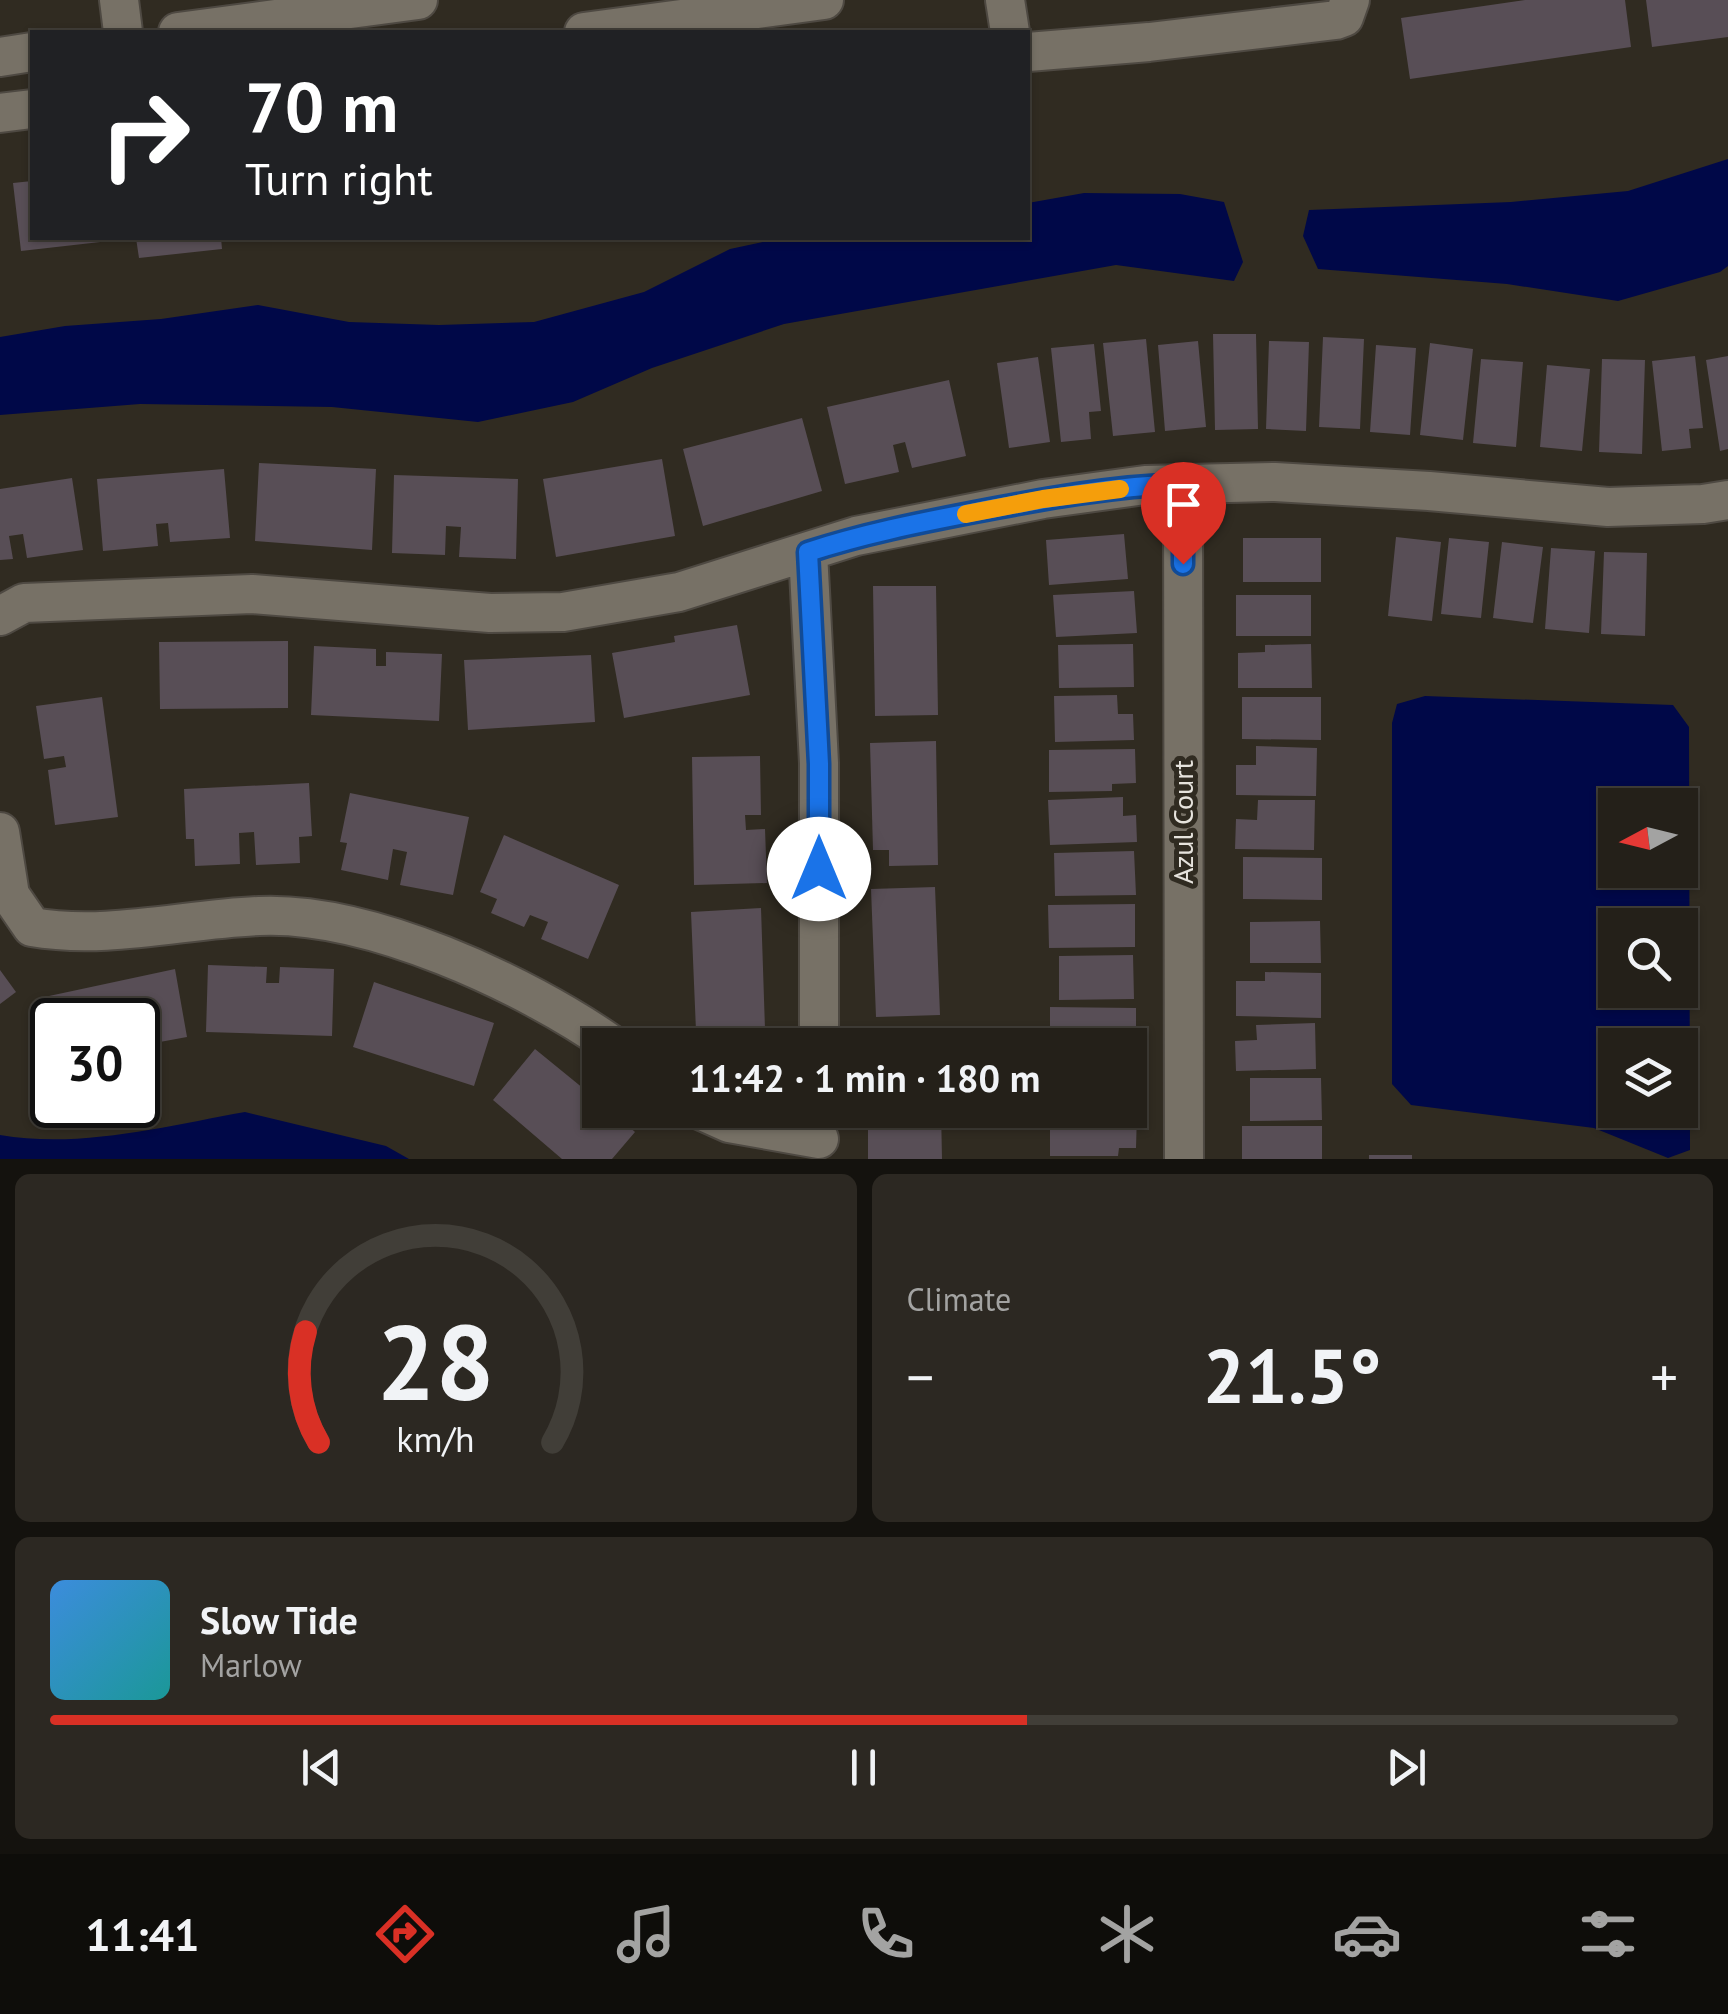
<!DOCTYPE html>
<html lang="en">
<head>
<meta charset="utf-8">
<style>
	body { margin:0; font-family:"PT Sans",sans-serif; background:#2c2822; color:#f1f3f6; height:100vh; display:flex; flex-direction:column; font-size:38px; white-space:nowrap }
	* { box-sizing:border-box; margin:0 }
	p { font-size:32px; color:#a3a3a2 }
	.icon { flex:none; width:55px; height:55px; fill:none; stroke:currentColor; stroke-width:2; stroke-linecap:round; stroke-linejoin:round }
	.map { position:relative; height:1159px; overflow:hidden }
	.drawer { display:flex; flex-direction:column; gap:15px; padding:15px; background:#14120e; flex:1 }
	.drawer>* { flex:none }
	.top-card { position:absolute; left:30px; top:30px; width:1000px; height:210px; border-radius:0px; box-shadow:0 2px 8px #0004,0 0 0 2px #413e38; background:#202124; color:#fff; overflow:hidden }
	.needle { width:65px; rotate:263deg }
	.buttons { position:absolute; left:1598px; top:788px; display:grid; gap:20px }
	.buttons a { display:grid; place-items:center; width:100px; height:100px; border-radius:0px; background:#242019; box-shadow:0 2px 8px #0004,0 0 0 2px #413e38; font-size:50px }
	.speed { position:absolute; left:30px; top:998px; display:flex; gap:20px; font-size:50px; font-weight:700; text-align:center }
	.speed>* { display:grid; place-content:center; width:130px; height:130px; border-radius:50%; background:#242019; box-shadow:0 2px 8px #0004,0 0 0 2px #413e38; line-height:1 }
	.speed .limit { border:5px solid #111; border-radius:15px; background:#fff; color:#111 }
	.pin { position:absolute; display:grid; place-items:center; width:85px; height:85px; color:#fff; margin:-102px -42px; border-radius:50% 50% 50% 0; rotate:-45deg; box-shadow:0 0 10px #0007 }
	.pin .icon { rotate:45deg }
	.me { position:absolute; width:110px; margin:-55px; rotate:0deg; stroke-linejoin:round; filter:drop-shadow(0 0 8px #0008) }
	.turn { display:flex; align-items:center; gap:35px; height:210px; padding:0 50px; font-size:45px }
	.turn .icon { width:130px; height:130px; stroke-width:2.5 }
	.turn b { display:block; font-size:70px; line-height:85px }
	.big { font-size:75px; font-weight:700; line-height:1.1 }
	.drawer .tile { flex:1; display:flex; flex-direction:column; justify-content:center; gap:15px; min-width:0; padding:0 35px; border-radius:15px; background:#2c2822 }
	.drawer .dial { align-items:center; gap:0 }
	.dial svg { height:260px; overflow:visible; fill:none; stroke:#413e38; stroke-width:7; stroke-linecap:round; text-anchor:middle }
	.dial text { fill:#f1f3f6; stroke:none }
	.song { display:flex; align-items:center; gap:30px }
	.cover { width:120px; height:120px; border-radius:15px; background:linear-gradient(135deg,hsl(210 70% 55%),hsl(180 70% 35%)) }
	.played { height:10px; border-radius:5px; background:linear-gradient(90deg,#d93025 60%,#413e38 60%) }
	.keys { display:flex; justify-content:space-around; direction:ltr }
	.heat { display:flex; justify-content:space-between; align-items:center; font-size:55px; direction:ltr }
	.drawer .tiles { flex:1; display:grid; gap:15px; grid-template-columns:1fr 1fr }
	.tile:last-child { grid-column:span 2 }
	.trip { position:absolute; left:582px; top:1028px; width:565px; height:100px; border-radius:0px; background:#242019; box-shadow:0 2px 8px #0004,0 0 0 2px #413e38; font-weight:700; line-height:100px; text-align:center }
	.tab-bar { display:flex; height:160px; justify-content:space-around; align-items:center; background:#0e0d0a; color:#a3a3a2 }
	.tab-bar .icon { width:70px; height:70px }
	.tab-bar .active { color:#d93025 }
	.tab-bar b { font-size:45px; color:#f1f3f6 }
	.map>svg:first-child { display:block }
	.water { fill:#000848; fill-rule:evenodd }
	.building { fill:#584e56 }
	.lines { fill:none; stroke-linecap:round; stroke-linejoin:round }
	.minor-casing { stroke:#4e4942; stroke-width:42 }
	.minor { stroke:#777166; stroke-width:38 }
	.route-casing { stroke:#114b97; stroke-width:25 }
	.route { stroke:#1a73e8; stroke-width:18 }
	.slow { stroke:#f59e0b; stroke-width:18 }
	.labels { text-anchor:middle; stroke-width:10; stroke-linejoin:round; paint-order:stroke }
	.street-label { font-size:28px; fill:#e6e3dd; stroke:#302b21 }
</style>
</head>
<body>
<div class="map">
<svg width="1728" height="1159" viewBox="0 0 1728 1159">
	<rect width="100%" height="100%" fill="#302b21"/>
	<path class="water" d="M1728,159v107l-8,6 -102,29 -111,-17 -189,-15 -15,-33 6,-26 202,-8 117,-11z
		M1084,193l96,1 44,8 19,60 -9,19 -118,-16 -332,59 -132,44 -79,34 -95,20 -146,-15 -192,-3 -140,11v-78l65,-11 96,-7 97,-14 91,17 90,3 95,-3 110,-30 86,-43 51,-11h247v-35z
		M1425,696l248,9 16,22 1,423 -22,8 -74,-30 -183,-23 -19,-21v-361l5,-19zM1615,805h65v65h-65zM1615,925h65v65h-65zM1615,1045h65v65h-65z
		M245,1112l141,34 23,13h-409v-24c80,14 166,-9 245,-23z"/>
	<path class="building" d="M1525,0h100l6,47 -221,32 -9,-61z
		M1646,0h82v37l-76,10z
		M32,181v57l86,2 -97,11 -8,-68z
		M136,238h85l1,11 -83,9z
		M1213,334h43l2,95 -43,1z
		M1323,337l41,2 -4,90 -41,-2z
		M1146,339l9,93 -42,4 -10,-93z
		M1198,341l8,86 -41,4 -7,-86z
		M1269,341l40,1 -3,89 -40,-2z
		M1430,343l43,6 -10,91 -43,-5z
		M1094,344l7,67 -12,1 2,27 -30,3 -10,-94z
		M1376,345l40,3 -6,87 -40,-3z
		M1695,356l8,72 -14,1 2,19 -29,3 -10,-90z
		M1728,356v93l-8,2 -14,-91z
		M1038,357l12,85 -41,6 -12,-85z
		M1481,359l42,3 -7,85 -43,-4z
		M1602,359l43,1 -3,94 -43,-2z
		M1547,365l43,4 -8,82 -42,-4z
		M949,380l17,76 -54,12 -7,-26 -12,3 6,27 -54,12 -18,-77z
		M802,418l20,73 -119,35 -20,-77z
		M662,459l13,77 -119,21 -13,-78z
		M259,463l117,6 -4,81 -117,-9z
		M224,469l6,69 -60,4 -2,-19 -12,1 2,22 -55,5 -6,-72z
		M394,475l124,4 -2,80 -57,-2 2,-30 -15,-1 -1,29 -53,-2z
		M72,478l11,72 -56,8 -4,-24 -14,2 4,23 -13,1v-71z
		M1124,534l4,45 -79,6 -3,-45z
		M1396,537l45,5 -9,79 -44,-5z
		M1243,538h78v44h-78z
		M1449,538l40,4 -8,76 -40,-4z
		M1502,542l41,5 -10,76 -40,-5z
		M1551,548l44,3 -6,82 -44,-4z
		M1604,552l43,1 -2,83 -44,-2z
		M873,586h63l2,129 -63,1z
		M1134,591l3,42 -81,4 -3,-42z
		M1236,595h75v41h-75z
		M737,625l13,70 -126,23 -12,-65 63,-11 -1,-6z
		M288,641v67l-128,1 -1,-67z
		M1133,644l1,43 -75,1 -1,-43z
		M1311,644l1,44h-74v-35l27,-1v-7z
		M314,646l62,3v17h10v-14l56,2 -3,67 -128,-6z
		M591,655l4,67 -127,8 -4,-70z
		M1117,695l1,19h15l1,26 -79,2 -1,-46z
		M102,697l16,120 -63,8 -7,-55 18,-3 -2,-11 -20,3 -8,-53z
		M1242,697h79v43l-79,-1z
		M936,741l2,124 -49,1v-16h-16l-3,-107z
		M1256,746l61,2 -1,48 -80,-1v-30h20z
		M1135,749l1,34 -24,1v7l-63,1v-42z
		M760,756l1,59h-16l1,15 19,-1 2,54 -73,2 -2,-128z
		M309,783l3,53 -13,1 1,26 -44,2 -2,-33 -15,1 1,31 -45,2 -1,-27h-8l-2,-50z
		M350,793l119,24 -16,78 -53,-10 7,-33 -14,-3 -5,31 -47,-10 6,-27 -7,-1z
		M1123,797v19l13,-1 1,27 -87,3 -2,-45z
		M1258,800h57l-1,50 -79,-1 1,-30 21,1z
		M504,835l115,50 -31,74 -47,-20 7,-17 -18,-7 -6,12 -33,-14 6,-14 -17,-7z
		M1134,851l2,44 -81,1 -1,-43z
		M1243,857l79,1v42l-79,-1z
		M935,887l5,128 -64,2 -5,-128z
		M1135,904v43l-86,1 -1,-43z
		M761,908l4,121 -69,2 -5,-119z
		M1320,921l1,42h-71v-41z
		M1133,955l1,44 -75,1v-44z
		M208,965l59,2 -1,16h13l1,-16 54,2 -2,67 -126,-4z
		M175,969l12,68 -49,9v-26h-85l-4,-24z
		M0,970l16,22 -16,12z
		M1265,972l56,1v45l-85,-2v-35h29z
		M374,982l120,41 -20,63 -121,-39z
		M1050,1007l86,1v46l-6,-1v-8h-80z
		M1315,1023l1,46 -80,2 -1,-30 22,-1 -1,-15z
		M535,1049l65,53v8h10l25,22 -23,27h-50l-69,-59z
		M1130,1062h7l-1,33h-6z
		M1250,1078h71l1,42 -72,1z
		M886,1110h55l1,49h-74v-39h18z
		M1050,1113h87l-1,35h-17l-1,8h-68z
		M1242,1126h80v33h-80z
		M1369,1155h43v4h-43z"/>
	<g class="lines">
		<g class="minor-casing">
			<path id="minor" d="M119,0l4,32
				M1005,0l5,32
				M178,32l240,-32
				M584,32l240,-32
				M1028,52l121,-10 187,-22 8,-3 6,-17
				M0,57l32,-5
				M0,113l32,-4
				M1183,485l1,674
				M808,552l11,211v282
				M0,616l24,-13 228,-9 238,19 73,-1 116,-20 177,-56 187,-37 102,-14 130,-3 154,9 179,16 95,-3 25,-4
				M0,832l10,63 22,32c75,13 152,-8 227,-11 109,-5 265,67 353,129
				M700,1110l29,13 90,16"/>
		</g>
		<use href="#minor" class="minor"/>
	</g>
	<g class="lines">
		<g class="route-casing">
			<path id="route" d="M819,869v-105l-11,-212c55,-18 110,-29 167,-40 68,-13 137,-26 208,-28v80"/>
		</g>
		<use href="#route" class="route"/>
		<path class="slow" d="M966,514l77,-15 77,-10"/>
	</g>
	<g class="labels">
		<g class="street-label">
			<text transform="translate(1183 822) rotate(-90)" y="10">Azul Court</text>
		</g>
	</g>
</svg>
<div class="buttons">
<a><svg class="needle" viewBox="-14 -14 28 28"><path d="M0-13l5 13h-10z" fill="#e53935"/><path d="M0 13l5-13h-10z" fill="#a3a3a2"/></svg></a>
<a><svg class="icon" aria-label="search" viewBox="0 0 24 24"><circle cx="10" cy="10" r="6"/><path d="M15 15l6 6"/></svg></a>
<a><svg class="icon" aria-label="layers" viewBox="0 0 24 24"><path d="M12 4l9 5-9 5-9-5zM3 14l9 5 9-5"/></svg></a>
</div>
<div class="speed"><div class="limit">30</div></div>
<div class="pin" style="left:1183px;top:564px;background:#d93025"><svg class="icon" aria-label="arrive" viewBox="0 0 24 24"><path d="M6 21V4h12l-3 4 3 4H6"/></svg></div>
<svg class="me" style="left:819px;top:869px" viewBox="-20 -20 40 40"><circle r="19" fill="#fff"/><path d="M0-13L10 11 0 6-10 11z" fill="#1a73e8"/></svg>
<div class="trip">11:42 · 1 min · 180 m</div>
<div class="top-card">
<div class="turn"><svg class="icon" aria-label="right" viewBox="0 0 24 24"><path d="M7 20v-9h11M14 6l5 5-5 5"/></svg><div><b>70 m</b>Turn right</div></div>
</div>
</div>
<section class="drawer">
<div class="tiles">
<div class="tile dial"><svg viewBox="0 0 100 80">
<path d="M14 69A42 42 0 1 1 86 69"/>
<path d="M14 69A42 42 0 0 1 10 35" stroke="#d93025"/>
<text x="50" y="56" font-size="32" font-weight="700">28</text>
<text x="50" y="72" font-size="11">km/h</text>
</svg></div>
<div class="tile"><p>Climate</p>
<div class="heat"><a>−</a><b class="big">21.5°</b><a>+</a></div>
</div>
<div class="tile">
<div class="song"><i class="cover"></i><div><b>Slow Tide</b><p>Marlow</p></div></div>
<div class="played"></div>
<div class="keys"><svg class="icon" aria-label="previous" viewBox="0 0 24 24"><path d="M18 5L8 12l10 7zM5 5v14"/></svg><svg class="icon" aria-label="pause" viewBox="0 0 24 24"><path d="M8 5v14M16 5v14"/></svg><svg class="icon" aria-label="next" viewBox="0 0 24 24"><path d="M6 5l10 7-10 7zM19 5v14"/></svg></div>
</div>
</div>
</section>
<nav class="tab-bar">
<b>11:41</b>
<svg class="icon active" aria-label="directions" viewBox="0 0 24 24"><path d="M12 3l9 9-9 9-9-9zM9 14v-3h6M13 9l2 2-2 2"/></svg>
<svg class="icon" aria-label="music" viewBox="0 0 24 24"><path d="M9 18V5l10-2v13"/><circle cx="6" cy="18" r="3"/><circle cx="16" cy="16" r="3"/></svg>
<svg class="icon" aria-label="phone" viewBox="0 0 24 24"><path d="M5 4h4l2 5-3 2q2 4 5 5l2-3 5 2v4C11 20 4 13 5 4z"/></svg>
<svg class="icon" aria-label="climate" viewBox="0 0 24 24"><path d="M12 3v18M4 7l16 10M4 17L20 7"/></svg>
<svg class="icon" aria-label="car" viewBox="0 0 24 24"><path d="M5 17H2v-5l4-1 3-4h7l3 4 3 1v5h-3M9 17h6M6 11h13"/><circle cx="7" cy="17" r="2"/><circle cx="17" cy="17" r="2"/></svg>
<svg class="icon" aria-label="filters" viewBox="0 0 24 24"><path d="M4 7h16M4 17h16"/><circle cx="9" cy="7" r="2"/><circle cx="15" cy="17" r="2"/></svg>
</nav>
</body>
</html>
